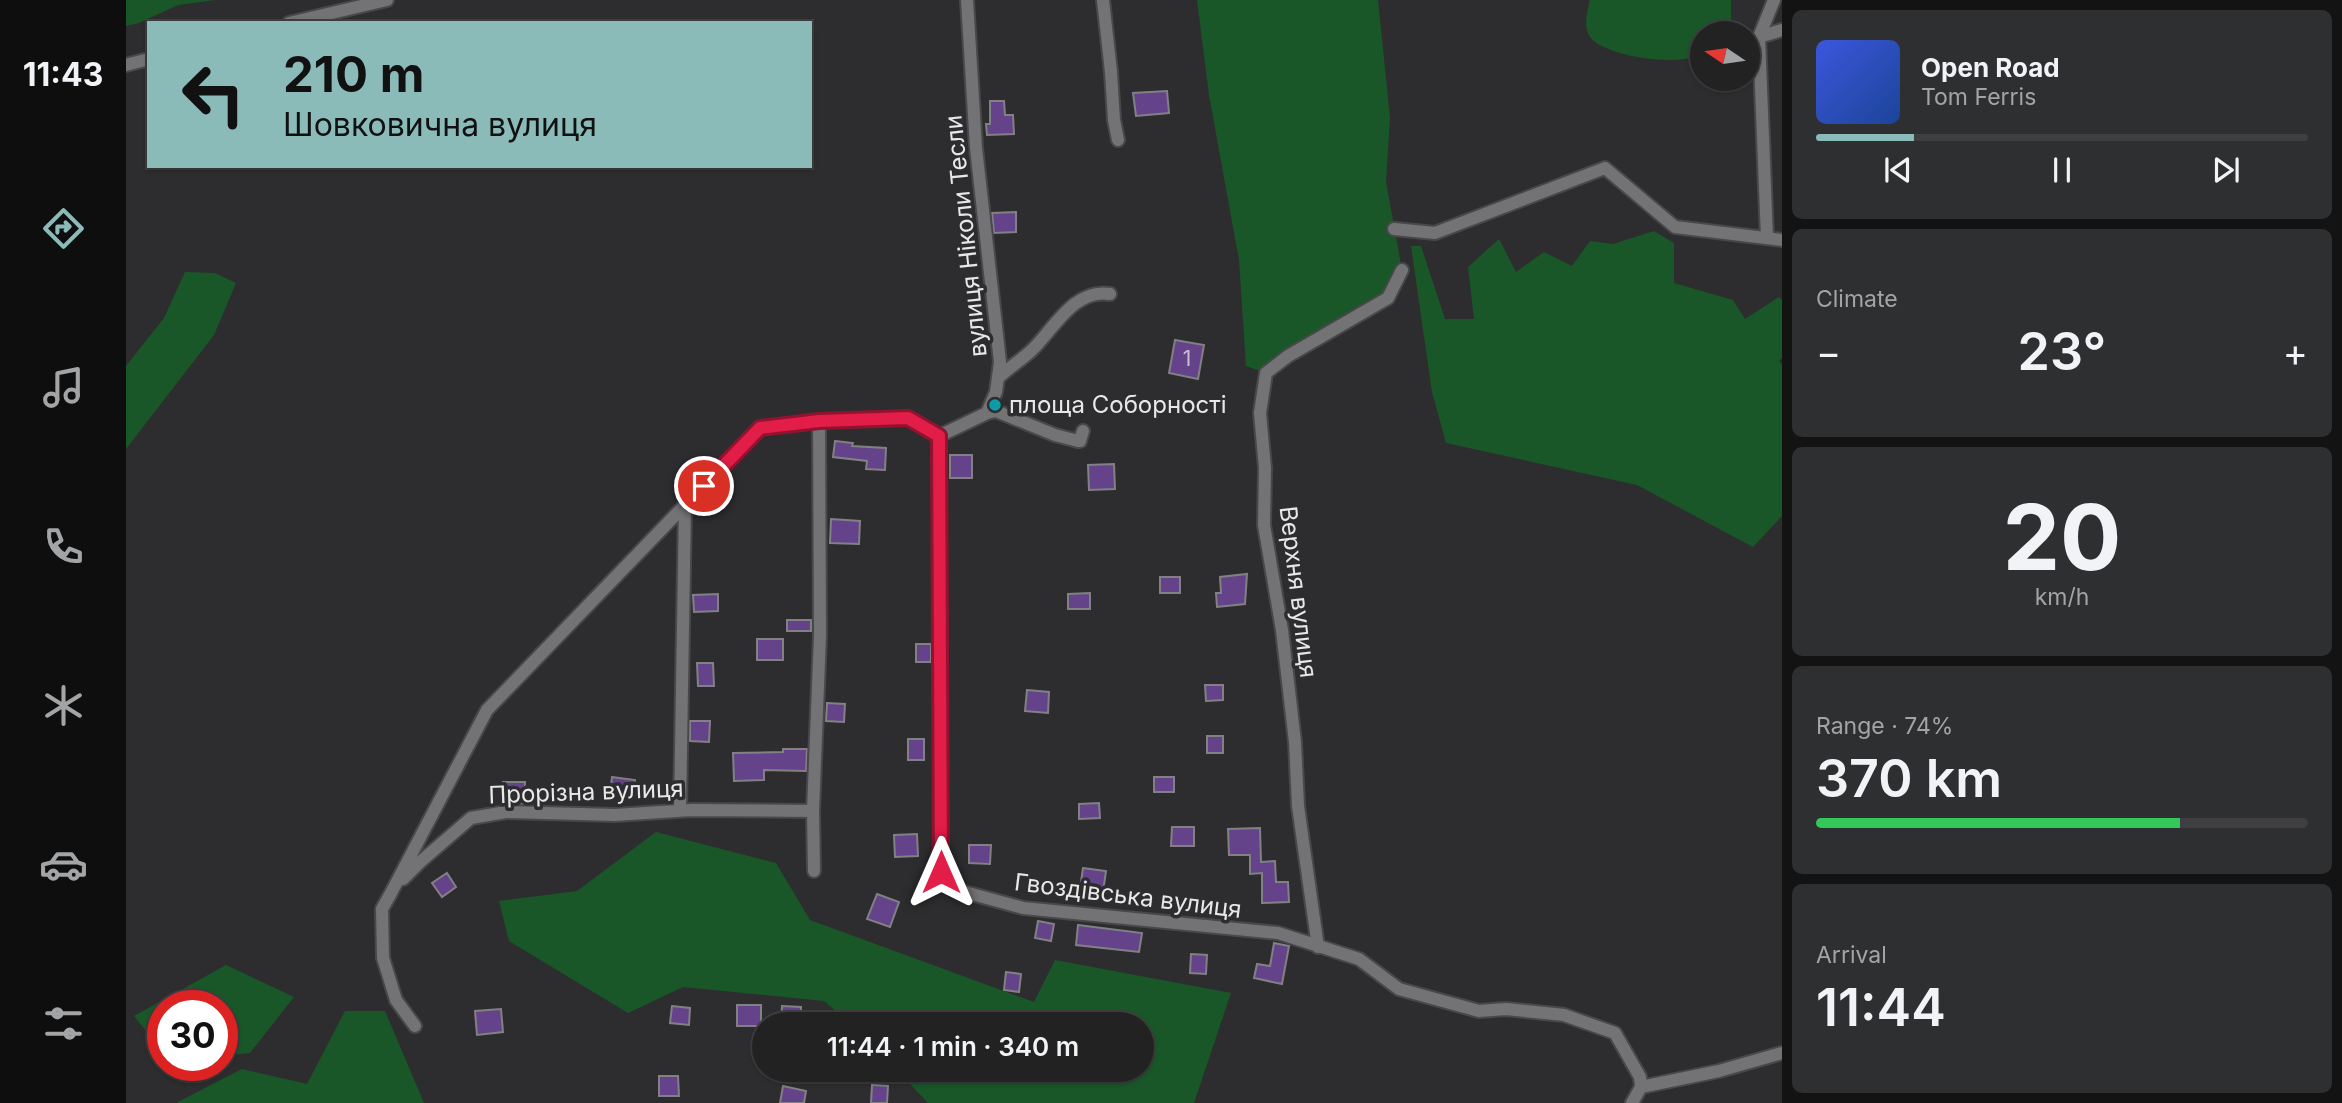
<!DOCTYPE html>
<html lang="en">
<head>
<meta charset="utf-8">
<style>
	body { margin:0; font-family:Inter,sans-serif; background:#2e2f30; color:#f1f3f6; height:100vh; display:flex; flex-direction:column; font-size:26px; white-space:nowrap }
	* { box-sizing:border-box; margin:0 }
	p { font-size:23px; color:#a2a4a6 }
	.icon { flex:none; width:38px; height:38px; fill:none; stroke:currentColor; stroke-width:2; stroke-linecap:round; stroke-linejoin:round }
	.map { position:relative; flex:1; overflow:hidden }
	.sheet { display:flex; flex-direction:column; gap:10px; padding:10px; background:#131313; width:560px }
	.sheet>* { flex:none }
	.banner { position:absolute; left:21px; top:21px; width:665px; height:147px; border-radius:0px; box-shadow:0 2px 5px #0004,0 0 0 2px #3f3f41; background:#8bbbb9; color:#111; overflow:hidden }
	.needle { width:46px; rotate:283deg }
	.tools { position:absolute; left:1564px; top:21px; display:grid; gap:14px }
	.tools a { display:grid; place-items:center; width:70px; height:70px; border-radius:50%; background:#222223; box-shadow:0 2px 5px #0004,0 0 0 2px #3f3f41; font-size:35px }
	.speed { position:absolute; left:21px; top:990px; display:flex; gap:14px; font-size:35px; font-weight:700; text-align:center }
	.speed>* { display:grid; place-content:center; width:91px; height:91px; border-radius:50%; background:#222223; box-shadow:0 2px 5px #0004,0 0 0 2px #3f3f41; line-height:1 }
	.speed .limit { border:10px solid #d22; background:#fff; color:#111 }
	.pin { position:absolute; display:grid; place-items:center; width:60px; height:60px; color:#fff; margin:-30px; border:4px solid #fff; border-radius:50%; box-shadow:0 2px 7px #0007 }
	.me { position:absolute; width:77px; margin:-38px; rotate:0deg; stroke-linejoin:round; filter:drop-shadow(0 0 5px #0008) }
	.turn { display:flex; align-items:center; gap:24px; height:147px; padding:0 21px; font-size:32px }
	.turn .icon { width:91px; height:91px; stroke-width:2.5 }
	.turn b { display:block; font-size:49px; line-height:60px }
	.big { font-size:52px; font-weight:600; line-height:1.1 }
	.sheet .card { flex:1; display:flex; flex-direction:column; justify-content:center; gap:10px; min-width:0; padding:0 24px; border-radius:10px; background:#2e2f30 }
	.sheet .dial { align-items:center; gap:0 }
	.dial b { font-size:91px; line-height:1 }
	.song { display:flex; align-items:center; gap:21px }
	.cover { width:84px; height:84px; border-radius:10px; background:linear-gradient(135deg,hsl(230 70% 55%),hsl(220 70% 35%)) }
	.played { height:7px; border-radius:4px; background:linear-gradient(90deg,#8bbbb9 20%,#3f3f41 20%) }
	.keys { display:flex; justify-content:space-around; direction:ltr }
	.heat { display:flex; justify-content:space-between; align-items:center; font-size:38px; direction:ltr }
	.charge { height:10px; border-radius:5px; background:linear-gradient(90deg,#34c759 74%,#3f3f41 0) }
	.trip { position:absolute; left:626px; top:1012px; width:402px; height:70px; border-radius:35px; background:#222223; box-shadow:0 2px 5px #0004,0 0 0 2px #3f3f41; font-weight:600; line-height:70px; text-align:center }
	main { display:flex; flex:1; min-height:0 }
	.menu { display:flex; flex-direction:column; width:126px; justify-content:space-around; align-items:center; background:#0e0e0e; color:#a2a4a6 }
	.menu .icon { width:49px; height:49px }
	.menu .active { color:#8bbbb9 }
	.menu b { font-size:32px; color:#f1f3f6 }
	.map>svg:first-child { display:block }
	.green { fill:#195729 }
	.building { fill:#64438a; stroke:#818083; stroke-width:2 }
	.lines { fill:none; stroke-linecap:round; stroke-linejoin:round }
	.street-casing { stroke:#48484a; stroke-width:16 }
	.street { stroke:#737376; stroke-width:12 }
	.route-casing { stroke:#92132f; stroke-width:18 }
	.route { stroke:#e11d48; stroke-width:12 }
	.culture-dot { fill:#0f9aa8; stroke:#2d2d2f; stroke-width:2.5 }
	.labels { text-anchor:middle; stroke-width:7; stroke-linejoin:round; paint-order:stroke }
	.number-label { font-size:21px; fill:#c7bfd1 }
	.street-label { font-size:24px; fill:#e8e8e9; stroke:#2d2d2f }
	.poi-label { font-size:24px; fill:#e8e8e9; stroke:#2d2d2f; text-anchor:start }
</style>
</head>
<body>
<main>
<nav class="menu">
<b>11:43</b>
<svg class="icon active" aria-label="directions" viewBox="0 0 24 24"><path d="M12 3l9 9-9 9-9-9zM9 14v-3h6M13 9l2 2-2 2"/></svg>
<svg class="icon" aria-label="music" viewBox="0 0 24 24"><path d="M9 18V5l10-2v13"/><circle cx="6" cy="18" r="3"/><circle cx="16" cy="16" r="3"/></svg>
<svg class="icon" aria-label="phone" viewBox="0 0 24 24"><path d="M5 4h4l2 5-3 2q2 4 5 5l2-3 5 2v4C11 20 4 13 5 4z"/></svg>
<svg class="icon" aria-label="climate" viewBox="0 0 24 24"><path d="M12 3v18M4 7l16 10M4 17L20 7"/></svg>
<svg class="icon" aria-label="car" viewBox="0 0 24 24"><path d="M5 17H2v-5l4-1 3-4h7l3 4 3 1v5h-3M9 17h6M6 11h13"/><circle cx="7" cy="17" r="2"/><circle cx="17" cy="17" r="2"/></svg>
<svg class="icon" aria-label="filters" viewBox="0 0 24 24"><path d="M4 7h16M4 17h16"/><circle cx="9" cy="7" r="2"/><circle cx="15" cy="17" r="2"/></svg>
</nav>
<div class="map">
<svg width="1656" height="1103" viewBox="0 0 1656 1103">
	<rect width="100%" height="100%" fill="#2d2d2f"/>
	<path class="green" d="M0,0h89l-37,5 -39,18 -13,3z
		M1071,0h181l12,118 -4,64 16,88 -14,28 -122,75 -20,-7 -7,-106 -30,-165z
		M1464,0h141v20l-5,13h-23v20c-21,15 -98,4 -113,-16 -7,-11 -3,-25 0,-37z
		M1528,231l20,12v40l59,17 12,19 34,-22 3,3v58l-3,3 3,4v151l-29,31 -116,-62 -191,-42 -14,-51 -21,-146h10l24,73h29l-6,-52 31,-28 17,33 28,-20 28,14 18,-25 23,3z
		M59,272l30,1 21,10 -22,52 -88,114v-83l38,-48z
		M530,832l120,31 34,57 224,82 21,-42 176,33 -37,110h-266l-32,-34h247v-45h-292l-27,-23 -141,-14 -55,26 -119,-72 -10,-40 78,-10z
		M100,965l68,32 -44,56 -28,3v-50h-59v46l-29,-36z
		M219,1011h40l39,92h-248l66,-34 65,15z"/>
	<path class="building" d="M1041,91l2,22 -33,3 -3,-23z
		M864,101h14l1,14h8l1,19 -27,1 -1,-11h4z
		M890,212v20l-22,1 -2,-20z
		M1049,340l29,5 -6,34 -29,-6z
		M709,441l18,2 -1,3 34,2 -1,22 -19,-1 1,-8 -34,-4z
		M824,455h22v23h-22z
		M988,464l1,25 -26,1 -1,-25z
		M705,519l29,2 -1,23 -29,-1z
		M1121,574l-2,30 -28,3 -1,-14h5l-1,-16z
		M1034,577h20v16h-20z
		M964,593v16h-22v-15z
		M592,594v17l-24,1 -1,-17z
		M661,620h24v11h-24z
		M631,639h26v21h-26z
		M790,644h15v18h-15z
		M571,663h16l1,23h-16z
		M1079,685h18v15l-17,1z
		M901,690l22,2 -1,21 -23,-2z
		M701,703l18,1 -1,18 -18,-1z
		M564,721h20l-1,21 -19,-1z
		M1081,736h16v17h-16z
		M782,739h16v21h-16z
		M657,749h24l-1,22 -42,-1v10l-30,1 -1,-28 50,-1z
		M486,777l23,3 -2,18 -23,-4z
		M1028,777h20v15h-20z
		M377,782h22l-1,22 -21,-1z
		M973,803l1,15 -21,1v-15z
		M1046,827h22v19h-23z
		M1134,828l1,34 14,-1 1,21h12l1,20 -27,1v-30l-12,1v-19h-21l-1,-26z
		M791,834l1,22 -23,1 -1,-22z
		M843,845h22l-1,19 -21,-1z
		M957,868l23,3 -3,21 -23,-3z
		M321,873l9,14 -14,10 -10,-14z
		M751,894l22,8 -9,25 -23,-8z
		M912,921l16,3 -3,17 -16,-3z
		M952,925l64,8 -3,19 -63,-7z
		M1148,943l15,3 -7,38 -28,-6 3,-14 13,2z
		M1065,954l16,1 -1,19 -16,-1z
		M880,972l15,2 -2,18 -15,-2z
		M611,1005h24v21h-24z
		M546,1006l18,2 -1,17 -19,-2z
		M656,1006l19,1 -1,17h-19z
		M375,1009l2,23 -26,3 -2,-24z
		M533,1076h19l1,20h-20z
		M746,1085l16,1 -1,17h-16z
		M657,1086l23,5 -2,12h-24z"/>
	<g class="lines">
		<g class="street-casing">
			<path id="street" d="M977,0l8,72 3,48 4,20
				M163,23l98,-23
				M1633,37l23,-7
				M0,65l23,-6
				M1268,229l41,4 170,-65 70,59 107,13
				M1641,238l-8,-201 15,-37
				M872,378c11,-11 24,-18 35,-29 22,-22 42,-61 77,-55
				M861,413l9,-2 59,24 23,6h2l3,-10
				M813,436l48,-23 9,-21 4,-30 -24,-214 -9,-148
				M554,810l5,-305 75,-77 59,-7 89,-3 31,18 2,436 9,16 73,20 255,25 81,26 40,30 80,22 27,-2 58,6 51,18 25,44 1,10 -9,16
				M688,871l-1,-60 7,-175 -1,-215
				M277,879l17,-17 51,-44 35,-6 109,3 77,-5 121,1
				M1192,947l-20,-141 -3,-64 -13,-112 -18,-105 1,-57 -5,-55 6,-40 22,-17 100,-58 14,-28
				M289,1026l-19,-26 -13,-42 -1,-49 9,-16 96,-183 198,-205
				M1515,1087l78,-16 63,-18"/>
		</g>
		<use href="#street" class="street"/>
	</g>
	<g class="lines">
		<g class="route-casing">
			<path id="route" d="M578,486l56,-58 59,-7 89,-3 31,18 2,436"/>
		</g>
		<use href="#route" class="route"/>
	</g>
	<circle class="culture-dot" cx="869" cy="405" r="7"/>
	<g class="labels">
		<g class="number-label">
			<text x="1061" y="366">1</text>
		</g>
		<g class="street-label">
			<text transform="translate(840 236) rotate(-96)" y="8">вулиця Ніколи Тесли</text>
			<text transform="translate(1172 592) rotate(83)" y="8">Верхня вулиця</text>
			<text transform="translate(460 792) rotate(-2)" y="8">Прорізна вулиця</text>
			<text transform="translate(1002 896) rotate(7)" y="8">Гвоздівська вулиця</text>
		</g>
		<g class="poi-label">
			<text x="883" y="413">площа Соборності</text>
		</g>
	</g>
</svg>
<div class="tools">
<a><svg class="needle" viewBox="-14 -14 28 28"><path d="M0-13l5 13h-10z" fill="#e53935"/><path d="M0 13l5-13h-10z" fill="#a2a4a6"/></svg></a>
</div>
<div class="speed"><div class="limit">30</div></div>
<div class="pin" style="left:578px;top:486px;background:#d93025"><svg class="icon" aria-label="arrive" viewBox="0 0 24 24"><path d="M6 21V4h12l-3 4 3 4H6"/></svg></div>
<svg class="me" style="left:815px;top:872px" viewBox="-20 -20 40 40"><path d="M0-17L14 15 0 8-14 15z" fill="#e11d48" stroke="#fff" stroke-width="4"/></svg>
<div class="trip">11:44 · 1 min · 340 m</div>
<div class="banner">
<div class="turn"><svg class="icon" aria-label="left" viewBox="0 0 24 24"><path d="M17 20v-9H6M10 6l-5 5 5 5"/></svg><div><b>210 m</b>Шовковична вулиця</div></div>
</div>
</div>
<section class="sheet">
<div class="card">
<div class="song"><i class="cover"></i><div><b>Open Road</b><p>Tom Ferris</p></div></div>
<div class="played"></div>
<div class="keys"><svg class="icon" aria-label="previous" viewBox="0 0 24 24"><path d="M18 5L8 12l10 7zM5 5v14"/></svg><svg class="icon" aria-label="pause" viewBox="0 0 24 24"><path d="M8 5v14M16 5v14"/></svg><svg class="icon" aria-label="next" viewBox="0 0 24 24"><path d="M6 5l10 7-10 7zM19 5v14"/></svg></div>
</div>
<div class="card"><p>Climate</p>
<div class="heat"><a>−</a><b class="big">23°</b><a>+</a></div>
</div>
<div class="card dial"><b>20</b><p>km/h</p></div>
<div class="card"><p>Range · 74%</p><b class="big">370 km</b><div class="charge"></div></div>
<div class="card"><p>Arrival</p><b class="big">11:44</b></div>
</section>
</main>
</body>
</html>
